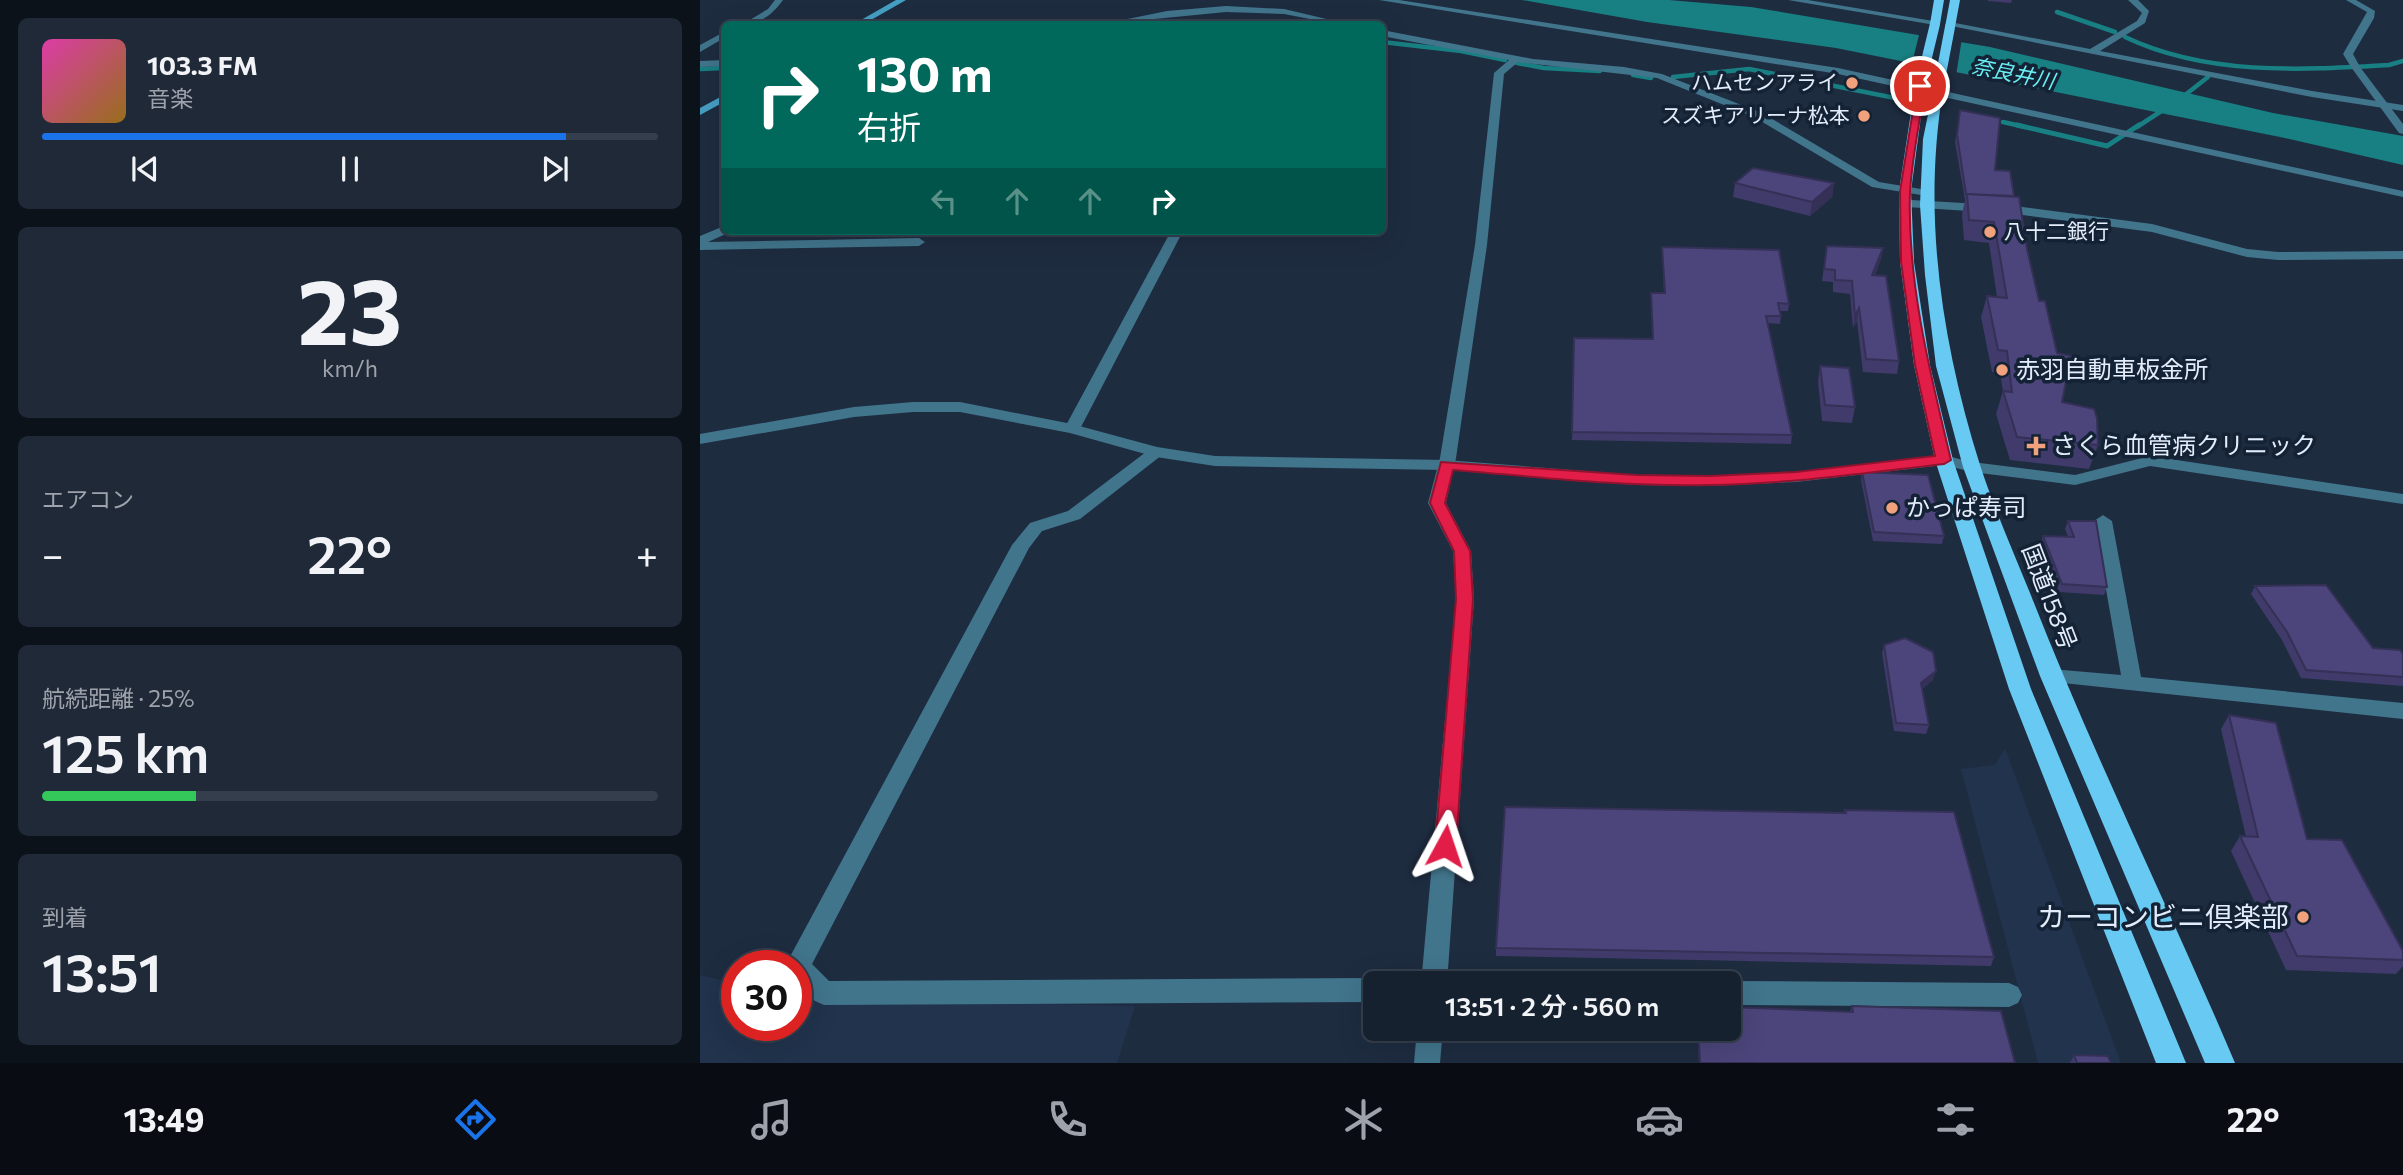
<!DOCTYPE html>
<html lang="ja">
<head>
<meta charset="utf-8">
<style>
	body { margin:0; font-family:Commissioner,"Noto Sans JP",sans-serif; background:#1f2938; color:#f1f3f6; height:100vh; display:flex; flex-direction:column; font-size:26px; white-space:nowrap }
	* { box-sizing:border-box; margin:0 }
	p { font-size:23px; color:#9ea3ab }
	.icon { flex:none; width:38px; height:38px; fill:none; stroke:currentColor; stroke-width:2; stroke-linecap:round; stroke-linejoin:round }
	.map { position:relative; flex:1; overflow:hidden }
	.sheet { display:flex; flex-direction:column; gap:18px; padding:18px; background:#0c121a; width:700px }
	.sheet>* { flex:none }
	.hud { position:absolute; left:21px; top:21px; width:665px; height:214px; border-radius:10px; box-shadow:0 7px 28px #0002,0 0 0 2px #353e4c; background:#00695c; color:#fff; overflow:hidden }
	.speed { position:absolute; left:21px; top:950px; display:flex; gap:14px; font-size:35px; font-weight:700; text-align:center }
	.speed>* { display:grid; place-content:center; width:91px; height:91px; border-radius:50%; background:#162130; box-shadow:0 7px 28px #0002,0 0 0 2px #353e4c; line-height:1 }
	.speed .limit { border:10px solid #d22; background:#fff; color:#111 }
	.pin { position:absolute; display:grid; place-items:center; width:60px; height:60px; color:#fff; margin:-30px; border:4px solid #fff; border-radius:50%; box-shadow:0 2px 7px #0007 }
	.me { position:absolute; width:77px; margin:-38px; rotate:5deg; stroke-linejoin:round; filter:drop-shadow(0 0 5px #0008) }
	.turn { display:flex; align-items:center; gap:24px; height:147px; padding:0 21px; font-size:32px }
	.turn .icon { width:91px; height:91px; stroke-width:2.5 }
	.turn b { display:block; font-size:49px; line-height:60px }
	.lanes { display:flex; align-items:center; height:66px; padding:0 21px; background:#0003; justify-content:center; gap:35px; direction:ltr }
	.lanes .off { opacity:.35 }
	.big { font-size:52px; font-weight:600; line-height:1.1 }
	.sheet .tile { flex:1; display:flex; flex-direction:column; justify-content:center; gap:10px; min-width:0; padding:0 24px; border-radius:10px; background:#1f2938 }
	.sheet .dial { align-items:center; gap:0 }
	.dial b { font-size:91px; line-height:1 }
	.song { display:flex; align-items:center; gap:21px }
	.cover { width:84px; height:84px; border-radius:10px; background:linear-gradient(135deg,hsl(320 70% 55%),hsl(40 70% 35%)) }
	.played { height:7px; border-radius:4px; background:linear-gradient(90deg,#1a73e8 85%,#353e4c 85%) }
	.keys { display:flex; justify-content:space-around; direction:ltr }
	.heat { display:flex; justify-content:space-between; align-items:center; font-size:38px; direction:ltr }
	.charge { height:10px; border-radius:5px; background:linear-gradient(90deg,#34c759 25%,#353e4c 0) }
	.trip { position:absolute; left:663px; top:971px; width:378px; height:70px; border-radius:10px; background:#162130; box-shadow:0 7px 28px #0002,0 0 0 2px #353e4c; font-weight:600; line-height:70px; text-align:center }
	.dock { display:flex; height:112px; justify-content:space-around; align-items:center; background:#090d13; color:#9ea3ab }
	.dock .icon { width:49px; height:49px }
	.dock .current { color:#1a73e8 }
	.dock b { font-size:32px; color:#f1f3f6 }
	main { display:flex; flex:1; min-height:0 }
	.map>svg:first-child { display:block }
	.built { fill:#21334d }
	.water { fill:#187f82 }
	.pier { fill:#1e2c40 }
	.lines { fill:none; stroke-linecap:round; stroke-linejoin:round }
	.stream-far1 { stroke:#187f82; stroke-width:4.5 }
	.stream { stroke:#187f82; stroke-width:5 }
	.minor { fill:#41758c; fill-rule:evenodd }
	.tertiary { fill:#41758c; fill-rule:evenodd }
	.secondary { fill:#459fc3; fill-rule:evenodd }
	.trunk { fill:#68caf2; fill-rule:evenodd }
	.trunk-bridge { stroke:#68caf2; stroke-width:10 }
	.wall { fill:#403b6a }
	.shaded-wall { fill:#343056 }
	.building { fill:#4b457b; stroke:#343056; stroke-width:2 }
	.route { fill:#e11d48; stroke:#92132f; stroke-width:2 }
	.poi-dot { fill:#f1a17c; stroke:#142235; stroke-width:2.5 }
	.labels { text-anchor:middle; stroke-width:7; stroke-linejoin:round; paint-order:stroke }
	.far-water-label { font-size:21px; font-style:italic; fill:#69eff4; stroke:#142235 }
	.far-poi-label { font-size:21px; fill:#e3ecfa; stroke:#142235; text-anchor:end }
	.poi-label { font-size:24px; fill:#e3ecfa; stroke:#142235; text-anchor:start }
	.street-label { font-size:24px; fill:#e3ecfa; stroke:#142235 }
	.near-poi-label { font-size:28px; fill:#e3ecfa; stroke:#142235; text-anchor:end }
</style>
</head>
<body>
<main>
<section class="sheet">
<div class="tile">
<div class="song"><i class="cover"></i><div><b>103.3 FM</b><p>音楽</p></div></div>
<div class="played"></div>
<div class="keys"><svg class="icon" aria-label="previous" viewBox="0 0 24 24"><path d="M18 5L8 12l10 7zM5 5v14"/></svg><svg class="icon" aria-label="pause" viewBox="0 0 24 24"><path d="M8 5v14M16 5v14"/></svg><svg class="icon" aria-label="next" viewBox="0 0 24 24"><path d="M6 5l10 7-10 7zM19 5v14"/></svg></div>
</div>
<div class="tile dial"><b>23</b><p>km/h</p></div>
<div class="tile"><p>エアコン</p>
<div class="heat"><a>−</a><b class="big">22°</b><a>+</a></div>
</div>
<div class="tile"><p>航続距離 · 25%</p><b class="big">125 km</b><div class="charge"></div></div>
<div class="tile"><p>到着</p><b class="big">13:51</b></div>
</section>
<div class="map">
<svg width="1703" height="1063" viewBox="0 0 1703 1063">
	<rect width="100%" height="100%" fill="#1e2c40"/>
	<path class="built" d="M1305,748l116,315h-83l-77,-294 34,-4z
		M0,975l37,9v42h59v-28l339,8 -18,57h-417z"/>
	<path class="water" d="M822,0h147l82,7 239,40 283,66 130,23v29l-123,-28 -444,-89 -189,-26z"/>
	<path class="pier" d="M1220,31l42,7 -6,38 -45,-9z"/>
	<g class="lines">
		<path class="stream-far1" d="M1357,12l58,20
			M613,19l17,5
			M420,24l28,-5
			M1425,37c82,39 176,33 264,28l14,-4
			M682,42l79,9 44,9
			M817,63l27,5 56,3
			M0,69l24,-1
			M933,75l18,3
			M973,77l76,-8 146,29
			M1480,99l28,-22
			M1303,122l22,5
			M1437,127l29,-19"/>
		<path class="stream" d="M1317,125l90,21 32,-21"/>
		<path class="minor" d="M75,0h8c-10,14 -22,24 -40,24l25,-15z
			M679,0h20l439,68 565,123v6l-565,-123z
			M1088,0h20l131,22 -4,3z
			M1428,0h10l11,11 -4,12 -45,28 212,40 91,14v6l-91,-14 -366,-72 4,-3 140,27 47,-28 5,-8z
			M1646,0h10l19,11 -1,7 -21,36 6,11 -5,3 -3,-1 -8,-13 24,-42z
			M526,6l58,3 64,15h-12l-52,-10 -58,-2 -123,12 64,-13z
			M682,30l151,29 91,8 38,7 100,39 117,69 48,8 6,3 -6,3 -55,-9 -118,-70 -97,-39 -139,-16 -14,12 -17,171 -31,213 -10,45 25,48 3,48 -27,385h-26l35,-385 -3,-48 -25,-48 12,-45 35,-213 19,-172 15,-13 -127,-24z
			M24,32v6l-24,14v-7z
			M1211,200l104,6 137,18 95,25 31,3 125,-1v8l-125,1 -31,-3 -95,-25 -137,-18 -108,-7 -2,-3z
			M24,226v5l4,2 -20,9 211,-4 6,4 -6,4 -219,4v-14z
			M471,231h12l-103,198 -2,3h-12l-2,-3z
			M456,447l6,2 2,3 -2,3 -82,64 -38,12 -13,17 -217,416 17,17 547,-3 10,6h-10v18l-552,3 -9,-4 -19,-18v-17h-11l227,-421 18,-22 38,-12 82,-62z
			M1450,456l253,38v10l-253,-38 -75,19 -103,-13 -8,-5 8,-5 103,13z
			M1403,515l9,6 29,156 262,26v16l-359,-38 -3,-5 3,-5 7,-2 70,6 -27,-154z
			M1029,981l280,2 9,4 4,8 -4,8 -9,4 -280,-2v-21h-6z
			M717,1029h26l-3,34h-26z"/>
		<path class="tertiary" d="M24,60v6l-24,1v-6z
			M1651,63h6l46,61v10l-4,-1 -48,-66z
			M213,402h47l112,22 85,23 58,9 231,4 190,15 73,1 87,-4 148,-17 34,9 2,3 -8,5 -28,-7 -148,17 -87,4 -73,-1 -190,-15 -231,-4 -59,-9 -86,-24 -110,-21h-47l-59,5 -154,27v-10l154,-27z"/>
		<path class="secondary" d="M196,0h10l-42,24h-10z
			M24,95v7l-24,13v-7z"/>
		<path class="trunk" d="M1234,0h10l-4,24 -5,3 -5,-3z
			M1250,0h10l-5,27 -5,3 -5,-3z
			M1220,83l5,3 -14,105 3,71 16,103 23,95 78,229 155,374h-30l-147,-374 -74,-229 -21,-95 -14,-103 -1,-71 16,-105z
			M1238,87l5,3c-21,126 -1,254 37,375 14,43 33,86 50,128 62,159 138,312 205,470h-30l-165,-387 -77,-209 -27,-101 -11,-91 -5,-70 3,-66 10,-49z"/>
		<path class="trunk-bridge" d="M1220,86l15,-62
			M1238,90l12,-63"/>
	</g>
	<path class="wall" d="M1288,0h24l-1,3 -23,-2z
		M1260,110l35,60 19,26 48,206 36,43 -9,24 -79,-9 -14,-46 7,-23 -3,-18 -8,-1 -11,-55 6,-21 10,1 -8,-54 -25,-3 -2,-26 3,-14 -10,-58z
		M1035,183h99l-2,14 -22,19 -77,-19z
		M1127,246l56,2 -2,11 -6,16 24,86 -2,13 -34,-2 -6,-51 -4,7 -3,-34 -17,-2v-10l-11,-1z
		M962,247l127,57 -1,7h-8l1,5 -1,8 -12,-1 24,112 -1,9 -219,-4 2,-102 79,1 -2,-46h13z
		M1120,366l35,41 -3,16 -30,-2 -4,-39z
		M1162,472l82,64 -2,8 -69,-3 -12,-61z
		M1368,521l39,66 -3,8 -45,-3 -19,-48 3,-8 25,1 -3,-8z
		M1555,586l118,62 30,6v32l-102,-8 -19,-38 -31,-46z
		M1184,645l49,35 -11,9 7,36 -3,9 -32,-3 -12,-78z
		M1529,715l78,124 96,112v15l-7,8 -110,-4 -55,-119 9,-15 6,1 -25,-108z
		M1145,810l149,147 -3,9 -495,-10v-8l348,-135z
		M1152,1006l163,57h-316l-2,-34h32l121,-17z
		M1374,1055l37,8h-41z"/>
	<path class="shaded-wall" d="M1134,183l-2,14 -22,19 2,-14z
		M1183,248l-2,11 -11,28 2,-12z
		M1159,308l-2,13 -4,7 2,-12z
		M1236,671l-3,9 -14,12 2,-9z"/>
	<path class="building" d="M1260,110l40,8 -5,52 15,1 4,25 -48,-2 -9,-59z
		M1053,168l81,15 -22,19 -77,-19z
		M1267,194l52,3 8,52 12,52h6l12,52 14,3 -9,46 32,7 3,9 1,27 -81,-8 -14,-46 9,1 -5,-41 -9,-1 -11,-54 20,2 -13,-76 -25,-2z
		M1127,246l56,2 -11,27 14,1 13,85 -33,-2 -7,-51 -4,8 -3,-35 -17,-1v-10l-11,-1z
		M962,247l117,3 10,54 -11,-1 3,13h-15l26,119 -220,-3 2,-94 79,1 -2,-46h14z
		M1120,366l29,2 6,39 -30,-2z
		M1162,472l66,3 16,61 -70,-4z
		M1368,521h28l11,66 -45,-3 -19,-48 31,1z
		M1626,585l47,63 27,2 3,4v23l-97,-7 -19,-38 -32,-46z
		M1205,638l28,14 3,19 -15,12 8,42 -33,-2 -12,-78z
		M1529,715l47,8 31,116 35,1 61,111v9l-106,-4 -57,-120 18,1z
		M805,807l341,6 -1,-3 109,2 40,145 -498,-9z
		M1152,1006l149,5 14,52h-315l-2,-34h31v-22l124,5z
		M1374,1055l34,1 3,7h-34z"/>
	<path class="route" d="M1217,85l8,1c-5,35 -13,71 -15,106 -3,90 20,181 41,268l-7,4c-78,9 -156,20 -235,21 -85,2 -171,-8 -256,-15l-8,33 25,48 3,48 -17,247 -3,7 -8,2 -7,-2 -3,-7 21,-247 -2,-48 -24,-48 11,-41 195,13 73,1 87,-4 139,-16 -20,-91 -14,-103 -1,-71z"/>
	<g class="poi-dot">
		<circle cx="1152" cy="83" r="7"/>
		<circle cx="1164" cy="116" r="7"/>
		<circle cx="1290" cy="232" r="7"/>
		<circle cx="1302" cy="370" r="7"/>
		<path d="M1332.5 435.5h7v7h7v7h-7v7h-7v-7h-7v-7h7z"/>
		<circle cx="1192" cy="508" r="7"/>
		<circle cx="1603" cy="917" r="7"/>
	</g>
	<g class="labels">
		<g class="far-water-label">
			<text transform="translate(1313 74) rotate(11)" y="7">奈良井川</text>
		</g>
		<g class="far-poi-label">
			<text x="1138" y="90">ハムセンアライ</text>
			<text x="1150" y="123">スズキアリーナ松本</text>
			<text x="1304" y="239" text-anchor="start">八十二銀行</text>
		</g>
		<g class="poi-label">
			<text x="1316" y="378">赤羽自動車板金所</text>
			<text x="1352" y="454">さくら血管病クリニック</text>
			<text x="1206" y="516">かっぱ寿司</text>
		</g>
		<g class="street-label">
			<text transform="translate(1349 597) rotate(69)" y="8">国道158号</text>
		</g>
		<g class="near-poi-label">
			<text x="1589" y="927">カーコンビニ倶楽部</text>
		</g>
	</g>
</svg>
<div class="speed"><div class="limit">30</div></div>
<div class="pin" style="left:1220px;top:86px;background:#d93025"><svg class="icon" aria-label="arrive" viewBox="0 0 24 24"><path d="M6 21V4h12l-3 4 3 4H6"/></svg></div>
<svg class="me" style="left:745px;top:846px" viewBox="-20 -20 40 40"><path d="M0-17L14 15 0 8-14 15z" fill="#e11d48" stroke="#fff" stroke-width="4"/></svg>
<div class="trip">13:51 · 2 分 · 560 m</div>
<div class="hud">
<div class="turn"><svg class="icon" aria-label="right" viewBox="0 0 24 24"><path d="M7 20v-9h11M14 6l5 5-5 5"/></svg><div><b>130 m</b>右折</div></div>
<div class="lanes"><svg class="icon off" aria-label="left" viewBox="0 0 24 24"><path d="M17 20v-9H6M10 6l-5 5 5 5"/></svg><svg class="icon off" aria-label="ahead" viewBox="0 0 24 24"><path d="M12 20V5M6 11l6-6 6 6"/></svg><svg class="icon off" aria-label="ahead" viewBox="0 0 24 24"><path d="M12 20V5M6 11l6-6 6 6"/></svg><svg class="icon" aria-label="right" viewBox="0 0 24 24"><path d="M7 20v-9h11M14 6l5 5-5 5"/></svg></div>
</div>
</div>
</main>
<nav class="dock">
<b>13:49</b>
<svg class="icon current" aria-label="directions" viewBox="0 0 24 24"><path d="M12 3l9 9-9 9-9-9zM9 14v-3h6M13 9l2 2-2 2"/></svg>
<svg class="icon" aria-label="music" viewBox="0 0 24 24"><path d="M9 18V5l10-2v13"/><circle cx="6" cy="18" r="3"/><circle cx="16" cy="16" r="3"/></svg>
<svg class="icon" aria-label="phone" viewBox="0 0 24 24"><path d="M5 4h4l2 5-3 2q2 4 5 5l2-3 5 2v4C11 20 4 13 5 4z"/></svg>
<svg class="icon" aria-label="climate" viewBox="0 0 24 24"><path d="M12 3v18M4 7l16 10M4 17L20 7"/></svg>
<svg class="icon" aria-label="car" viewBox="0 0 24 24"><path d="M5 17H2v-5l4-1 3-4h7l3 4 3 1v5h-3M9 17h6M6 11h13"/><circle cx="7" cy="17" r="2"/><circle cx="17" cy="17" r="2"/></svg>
<svg class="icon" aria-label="filters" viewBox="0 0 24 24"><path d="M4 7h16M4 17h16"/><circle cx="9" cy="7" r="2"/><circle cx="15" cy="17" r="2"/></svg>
<b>22°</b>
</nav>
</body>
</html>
